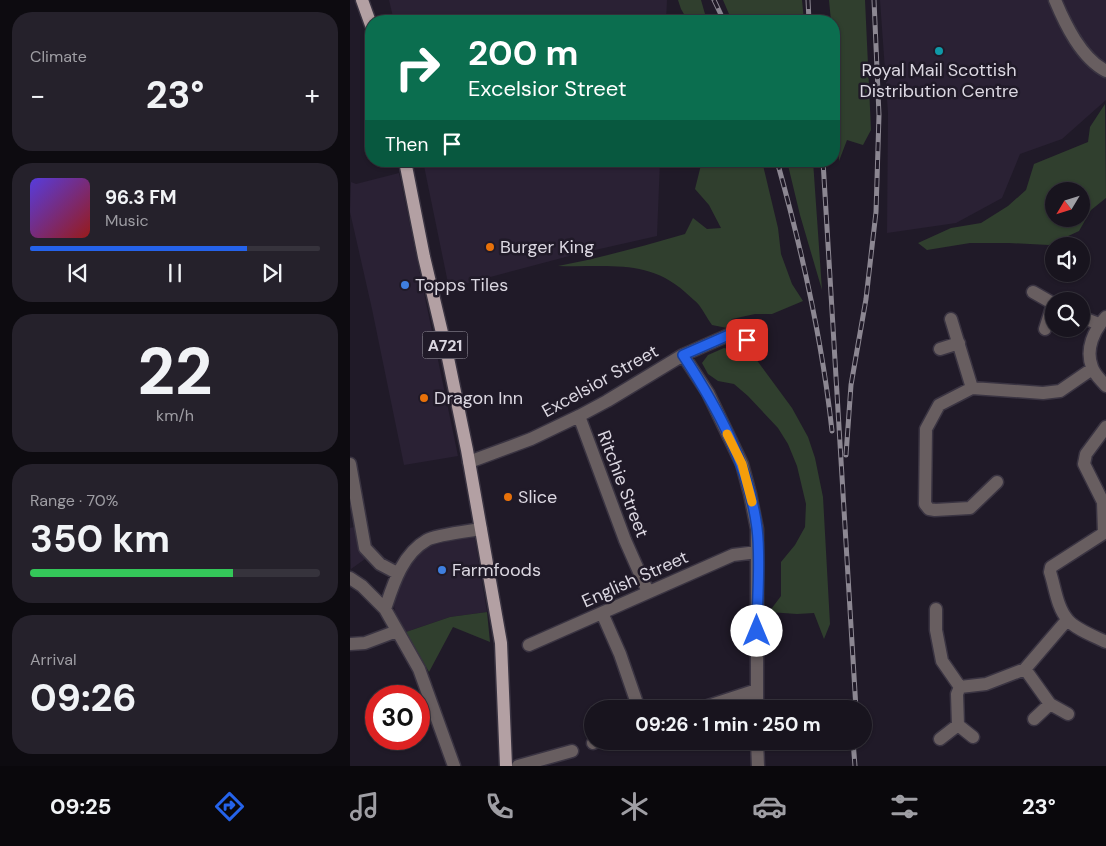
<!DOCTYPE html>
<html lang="en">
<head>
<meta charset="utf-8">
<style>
	body { margin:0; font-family:"DM Sans",sans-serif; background:#25212b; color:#f1f3f6; height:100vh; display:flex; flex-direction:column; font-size:19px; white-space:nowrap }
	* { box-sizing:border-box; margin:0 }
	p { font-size:16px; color:#9f9ea4 }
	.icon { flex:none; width:28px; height:28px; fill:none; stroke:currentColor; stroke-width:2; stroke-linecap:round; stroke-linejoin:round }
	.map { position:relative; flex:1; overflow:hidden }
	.details { display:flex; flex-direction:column; gap:12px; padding:12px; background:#0d0b10; width:350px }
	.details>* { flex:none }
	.guide { position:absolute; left:15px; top:15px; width:475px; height:152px; border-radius:20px; box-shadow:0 1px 4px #0004,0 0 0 1px #36333c; background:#0b6e4f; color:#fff; overflow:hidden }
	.needle { width:32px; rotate:232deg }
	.tools { position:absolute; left:695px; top:182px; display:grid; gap:10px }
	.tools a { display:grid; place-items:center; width:45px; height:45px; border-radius:50%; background:#18141e; box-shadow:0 1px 4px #0004,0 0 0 1px #36333c; font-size:25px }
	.speed { position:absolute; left:15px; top:685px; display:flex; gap:10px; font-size:25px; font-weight:700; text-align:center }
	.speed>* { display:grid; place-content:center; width:65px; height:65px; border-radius:50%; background:#18141e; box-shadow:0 1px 4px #0004,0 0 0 1px #36333c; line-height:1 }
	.speed .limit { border:8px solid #d22; background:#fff; color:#111 }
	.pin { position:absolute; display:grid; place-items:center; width:42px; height:42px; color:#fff; margin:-21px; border-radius:10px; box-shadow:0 2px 8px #0006 }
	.me { position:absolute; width:55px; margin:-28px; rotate:0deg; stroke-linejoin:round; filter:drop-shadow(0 0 4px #0008) }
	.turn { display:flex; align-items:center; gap:18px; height:105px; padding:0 20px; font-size:22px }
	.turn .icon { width:65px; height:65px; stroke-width:2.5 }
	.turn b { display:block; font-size:35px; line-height:42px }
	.then { display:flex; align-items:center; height:48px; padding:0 20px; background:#0003; gap:10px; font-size:19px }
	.big { font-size:38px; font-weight:700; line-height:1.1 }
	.details .card { flex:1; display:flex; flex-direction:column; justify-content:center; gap:8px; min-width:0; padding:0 18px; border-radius:20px; background:#25212b }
	.details .dial { align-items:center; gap:0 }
	.dial b { font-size:65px; line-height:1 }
	.song { display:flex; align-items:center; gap:15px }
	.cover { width:60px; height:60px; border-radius:8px; background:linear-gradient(135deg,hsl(250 70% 55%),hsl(0 70% 35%)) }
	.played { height:5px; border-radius:2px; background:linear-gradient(90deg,#2563eb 75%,#36333c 75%) }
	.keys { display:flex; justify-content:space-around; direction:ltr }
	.heat { display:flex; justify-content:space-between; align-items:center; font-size:28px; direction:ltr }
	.charge { height:8px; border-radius:4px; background:linear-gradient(90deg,#34c759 70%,#36333c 0) }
	.trip { position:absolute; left:234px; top:700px; width:288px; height:50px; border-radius:25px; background:#18141e; box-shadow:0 1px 4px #0004,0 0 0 1px #36333c; font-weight:700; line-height:50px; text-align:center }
	.tabs { display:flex; height:80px; justify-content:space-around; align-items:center; background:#0a080c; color:#9f9ea4 }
	.tabs .icon { width:35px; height:35px }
	.tabs .selected { color:#2563eb }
	.tabs b { font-size:22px; color:#f1f3f6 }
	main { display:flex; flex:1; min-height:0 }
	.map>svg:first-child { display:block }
	.built { fill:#2a2134 }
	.green { fill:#303f2e; fill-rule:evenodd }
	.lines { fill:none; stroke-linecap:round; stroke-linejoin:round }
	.minor-casing { stroke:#3a3442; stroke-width:15 }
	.major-casing { stroke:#3a3442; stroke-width:15 }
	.minor { stroke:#685e60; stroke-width:12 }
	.major { stroke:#b3a0a3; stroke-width:12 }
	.rail-casing { stroke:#8c8792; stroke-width:5 }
	.rail { stroke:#201a28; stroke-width:3; stroke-dasharray:9; stroke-linecap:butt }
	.route-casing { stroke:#184099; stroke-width:12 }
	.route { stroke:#2563eb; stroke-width:9 }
	.slow { stroke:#f59e0b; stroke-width:9 }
	.culture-dot { fill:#0f9aa8; stroke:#201a28; stroke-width:2 }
	.food-dot { fill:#e8710a; stroke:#201a28; stroke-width:2 }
	.shop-dot { fill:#3f7fe0; stroke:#201a28; stroke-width:2 }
	.labels { text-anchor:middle; stroke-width:5; stroke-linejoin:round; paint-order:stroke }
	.shield { fill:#201a28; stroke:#a39eaa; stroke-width:1 }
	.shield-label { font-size:16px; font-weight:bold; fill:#dbd7e1 }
	.poi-label { font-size:18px; fill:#dbd7e1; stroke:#201a28; text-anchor:start }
	.street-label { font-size:18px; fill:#dbd7e1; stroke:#201a28 }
</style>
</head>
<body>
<main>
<section class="details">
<div class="card"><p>Climate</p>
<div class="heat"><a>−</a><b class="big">23°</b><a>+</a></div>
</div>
<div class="card">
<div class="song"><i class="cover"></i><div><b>96.3 FM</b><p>Music</p></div></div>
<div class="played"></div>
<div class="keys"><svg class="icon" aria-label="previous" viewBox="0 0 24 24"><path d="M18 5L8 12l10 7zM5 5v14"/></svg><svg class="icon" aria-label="pause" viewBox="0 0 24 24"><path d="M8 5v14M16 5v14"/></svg><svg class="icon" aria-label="next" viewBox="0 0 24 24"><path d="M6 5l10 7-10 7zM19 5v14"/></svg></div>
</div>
<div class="card dial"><b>22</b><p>km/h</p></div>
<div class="card"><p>Range · 70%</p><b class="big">350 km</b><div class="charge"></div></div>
<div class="card"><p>Arrival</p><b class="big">09:26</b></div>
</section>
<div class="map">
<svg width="756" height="766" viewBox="0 0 756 766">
	<rect width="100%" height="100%" fill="#201a28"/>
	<path class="built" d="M39,0h278l-1,21h-272z
		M530,0h226v100l-44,39 -42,15 -18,44 -46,25 -69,10 1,-120z
		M73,161h237l-3,75 -84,19 -124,33z
		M49,173l59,283 -54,9 -32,-156 -22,-97 1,-30 5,2z
		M4,527l11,32 -14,10 -1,-41z
		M124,534l13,78 -37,5 -44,15 -11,-20 -1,-7 8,-29 17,-22 9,-8z"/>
	<path class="green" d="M328,0h23l6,21h-19l-7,-12z
		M373,0h79l2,21h-72z
		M479,0h36l6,130 -8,15 -16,-5 -8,21 -5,-90v-50h-3z
		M755,104l1,94 -15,12 -12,21 -30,14 -40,-2h-39l-43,7 -9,-7 33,-15 30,-5 27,-17 18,-16 8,-26 54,-22 2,-15zM704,191h27v28h-27z
		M352,161h60l16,67 3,26 11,30 11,17 -31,13h-17l-23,5 -5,9 -15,-3c-5,-7 -8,-13 -13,-20 -3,-4 -9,-8 -14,-13 -38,-34 -80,-24 -127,-26 43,-8 85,-20 127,-32l8,-16 14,11 14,-1 -12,-23 -14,-16z
		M437,161h26l9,129 -22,-75z
		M374,348l29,7 39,53 16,29 7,21 8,39 7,127 -6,15 -10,-26 -17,1 -28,-2 12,-16v-34l14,-17 10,-18 1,-23 -9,-38 -9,-22 -10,-16 -30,-32 -14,-12 -16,-3 -10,-7 -6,-11 6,-8z
		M137,612l3,30 -37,-15 -24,45 -23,-40 44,-15z"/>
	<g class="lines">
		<g class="minor-casing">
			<path id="minor" d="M705,0c10,24 26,58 51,71
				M683,292l21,12
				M731,317l18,7
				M756,317c-12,13 -21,32 -14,50 2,7 9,13 14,19
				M601,319l21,69
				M695,329l8,-25
				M590,349l19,-6
				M333,355l25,38 34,71 8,30 7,35v180
				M229,416l46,124 23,52
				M756,427l-20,27 -2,10 19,38 1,31 -53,34 -1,5c5,15 7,36 18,48 7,9 28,17 38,22
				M119,462l62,-23 48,-23 28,-15 76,-46 48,-21 16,6
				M0,464l15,84 15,16 17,9
				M647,482l-27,26 -35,2 -6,-1 -4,-5 1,-75 13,-24 33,-17 71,5 17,-2 32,-22
				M0,578l12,8 23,23 34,60 35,97
				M35,609c8,-24 17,-55 42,-69 8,-5 42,-9 54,-11
				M586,609v21l6,31 18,26
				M252,613l18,41 19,55
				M0,644l15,-1 32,-12
				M179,645l204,-90 24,-3
				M675,669l25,35 18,10
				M349,709l58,-19
				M684,719l16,-15
				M623,737l-15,-12 -1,-31 3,-7 26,-3 39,-15 42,-49
				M590,739l18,-14
				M407,741l1,25
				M243,743l4,-2
				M168,766l54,-15"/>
		</g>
		<g class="major-casing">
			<path id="major" d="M12,0l9,25
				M55,161l19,96 24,101 19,92 34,193 5,123"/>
		</g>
		<use href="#minor" class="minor"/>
		<use href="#major" class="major"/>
		<g class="rail-casing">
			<path id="rail" d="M364,0l10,21
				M458,0l1,21
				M427,161c25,89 45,178 55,270
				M473,161l33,548
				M496,455l5,-70 15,-86 10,-87 3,-97 -5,-115
				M503,741l2,25"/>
		</g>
		<use href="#rail" class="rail"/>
	</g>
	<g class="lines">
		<g class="route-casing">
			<path id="route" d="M397,340l-16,-6 -48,21c34,52 66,110 74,173 4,32 0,70 0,103"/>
		</g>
		<use href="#route" class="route"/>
		<path class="slow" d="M377,434l15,30 10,38"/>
	</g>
	<circle class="culture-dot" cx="589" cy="51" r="5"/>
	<g class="food-dot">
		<circle cx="140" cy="247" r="5"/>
		<circle cx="74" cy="398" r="5"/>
		<circle cx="158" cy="497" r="5"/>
	</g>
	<g class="shop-dot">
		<circle cx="55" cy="285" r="5"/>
		<circle cx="92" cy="570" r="5"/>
	</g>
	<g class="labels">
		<rect class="shield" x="72.5" y="331.5" width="45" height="27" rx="4"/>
		<g class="shield-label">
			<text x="95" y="351">A721</text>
		</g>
		<g class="poi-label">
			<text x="589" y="76" text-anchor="middle">Royal Mail Scottish<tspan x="589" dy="21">Distribution Centre</tspan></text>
			<text x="150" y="253">Burger King</text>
			<text x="65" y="291">Topps Tiles</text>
			<text x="84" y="404">Dragon Inn</text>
			<text x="168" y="503">Slice</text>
			<text x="102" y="576">Farmfoods</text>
		</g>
		<g class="street-label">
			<text transform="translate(250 381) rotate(-29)" y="6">Excelsior Street</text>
			<text transform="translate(273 484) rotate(69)" y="6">Ritchie Street</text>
			<text transform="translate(285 579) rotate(-24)" y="6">English Street</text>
		</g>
	</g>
</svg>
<div class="tools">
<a><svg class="needle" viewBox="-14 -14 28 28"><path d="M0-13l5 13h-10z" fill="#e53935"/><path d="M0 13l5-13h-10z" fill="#9f9ea4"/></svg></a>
<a><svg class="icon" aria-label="sound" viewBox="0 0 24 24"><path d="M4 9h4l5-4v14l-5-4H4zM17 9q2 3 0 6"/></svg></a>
<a><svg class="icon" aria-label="search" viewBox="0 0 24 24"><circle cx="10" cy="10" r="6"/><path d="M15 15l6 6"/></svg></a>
</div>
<div class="speed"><div class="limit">30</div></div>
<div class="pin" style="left:397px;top:340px;background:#d93025"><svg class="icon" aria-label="arrive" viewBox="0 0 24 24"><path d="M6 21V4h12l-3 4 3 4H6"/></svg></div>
<svg class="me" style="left:407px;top:631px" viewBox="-20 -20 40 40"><circle r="19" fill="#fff"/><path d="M0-13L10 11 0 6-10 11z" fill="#2563eb"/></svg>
<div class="trip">09:26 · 1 min · 250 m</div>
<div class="guide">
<div class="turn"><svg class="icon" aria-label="right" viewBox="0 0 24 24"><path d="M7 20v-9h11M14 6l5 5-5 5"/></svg><div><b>200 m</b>Excelsior Street</div></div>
<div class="then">Then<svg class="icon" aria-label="arrive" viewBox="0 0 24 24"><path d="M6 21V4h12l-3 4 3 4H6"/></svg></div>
</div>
</div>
</main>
<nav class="tabs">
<b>09:25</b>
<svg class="icon selected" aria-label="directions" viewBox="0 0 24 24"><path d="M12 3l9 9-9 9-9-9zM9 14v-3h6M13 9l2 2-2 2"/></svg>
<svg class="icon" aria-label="music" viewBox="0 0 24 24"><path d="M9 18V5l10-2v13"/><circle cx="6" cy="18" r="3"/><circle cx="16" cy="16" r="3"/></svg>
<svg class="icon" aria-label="phone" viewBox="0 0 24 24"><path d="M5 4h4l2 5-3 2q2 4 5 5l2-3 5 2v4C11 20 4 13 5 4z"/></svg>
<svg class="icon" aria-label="climate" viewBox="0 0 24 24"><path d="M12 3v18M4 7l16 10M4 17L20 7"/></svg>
<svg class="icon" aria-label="car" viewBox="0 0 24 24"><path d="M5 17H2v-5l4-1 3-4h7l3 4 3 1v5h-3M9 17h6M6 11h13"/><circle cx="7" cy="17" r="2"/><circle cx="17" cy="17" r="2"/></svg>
<svg class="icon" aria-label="filters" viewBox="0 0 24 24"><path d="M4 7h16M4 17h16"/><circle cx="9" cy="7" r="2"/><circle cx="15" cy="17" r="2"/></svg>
<b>23°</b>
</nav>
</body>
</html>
